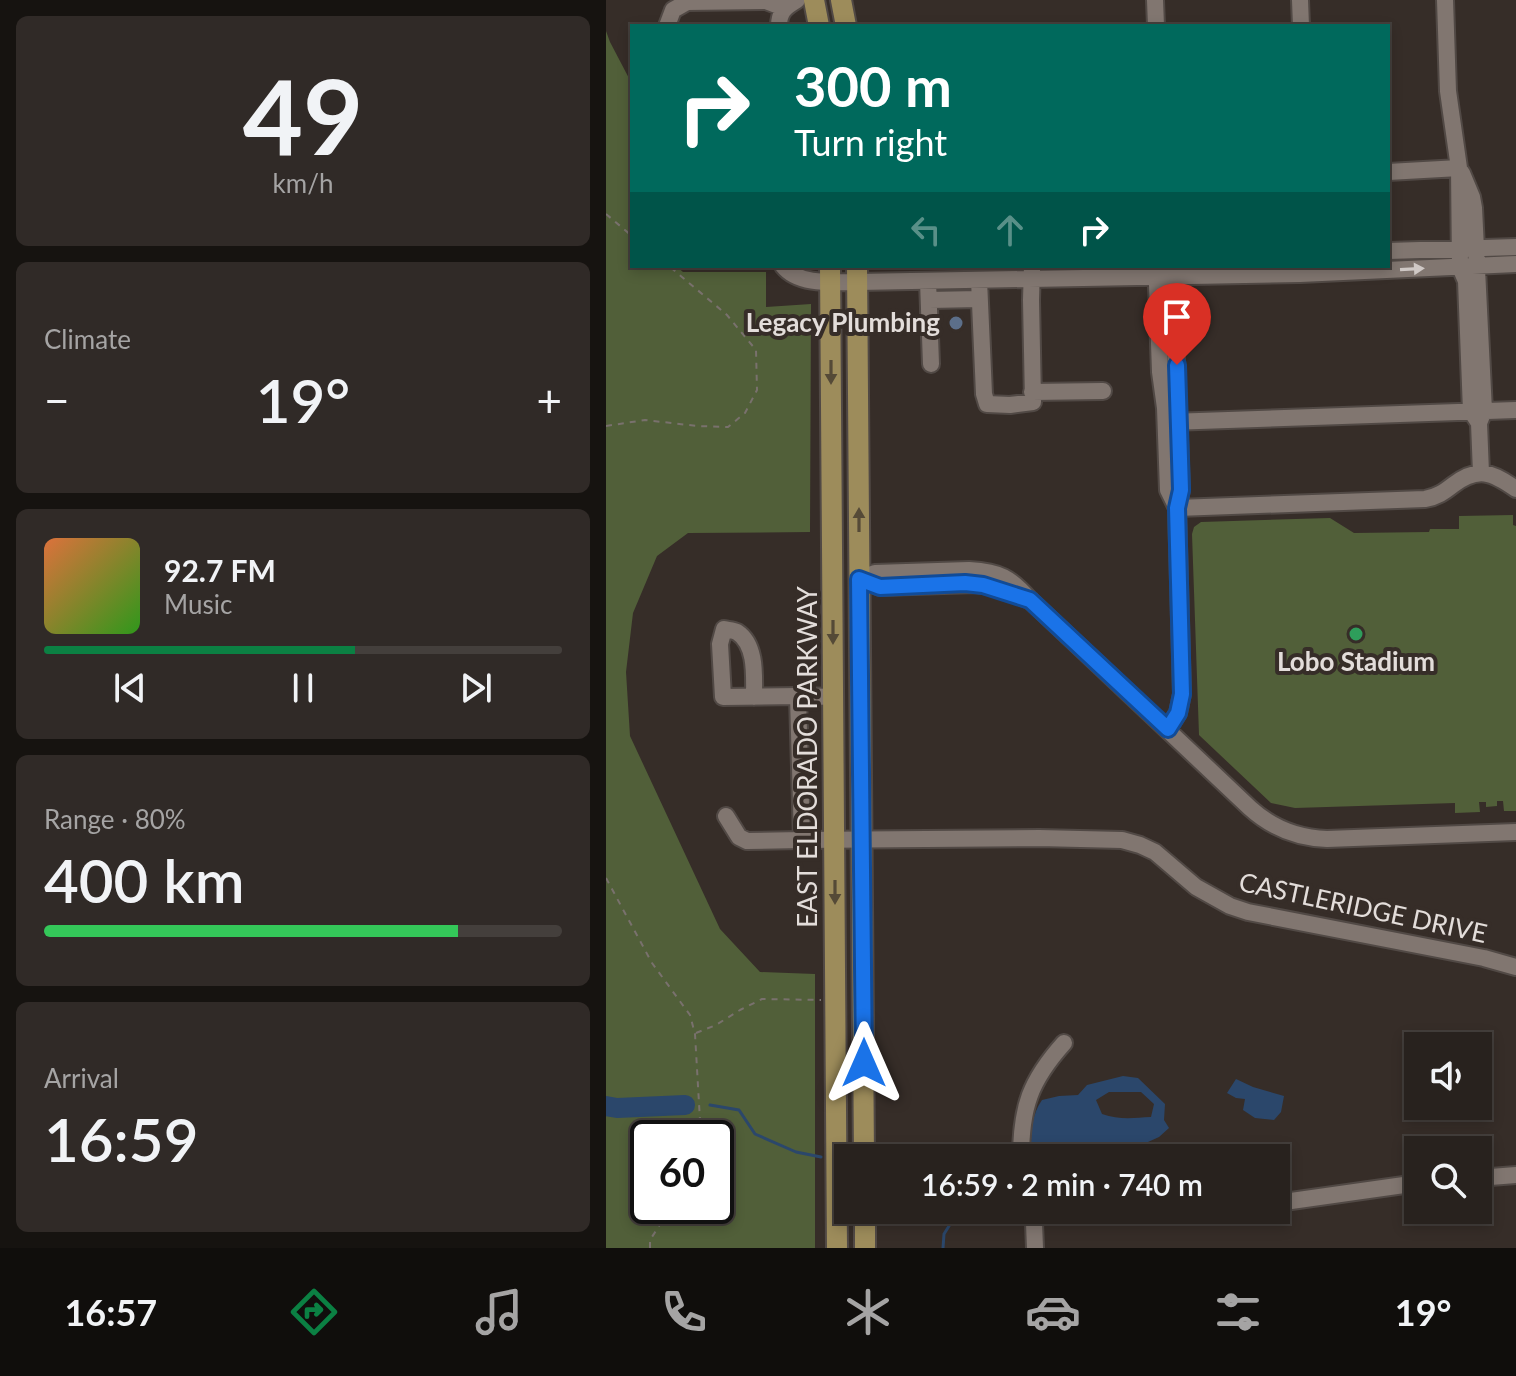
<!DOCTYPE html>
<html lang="en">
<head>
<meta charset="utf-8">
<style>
	body { margin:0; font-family:Lato,sans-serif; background:#302a27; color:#f1f3f6; height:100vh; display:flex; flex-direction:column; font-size:30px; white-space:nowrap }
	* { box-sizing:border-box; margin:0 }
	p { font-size:26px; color:#a5a4a4 }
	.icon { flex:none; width:44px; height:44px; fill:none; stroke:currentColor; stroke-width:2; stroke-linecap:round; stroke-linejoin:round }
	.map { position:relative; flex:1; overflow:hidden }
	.drawer { display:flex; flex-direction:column; gap:16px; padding:16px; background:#161310; width:606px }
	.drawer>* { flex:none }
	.top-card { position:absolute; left:24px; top:24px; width:760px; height:244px; border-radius:0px; box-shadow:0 4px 12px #0003,0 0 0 2px #443f3c; background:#00695c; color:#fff; overflow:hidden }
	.fabs { position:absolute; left:798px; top:1032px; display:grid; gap:16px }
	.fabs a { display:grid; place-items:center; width:88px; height:88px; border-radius:0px; background:#28221e; box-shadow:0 4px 12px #0003,0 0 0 2px #443f3c; font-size:40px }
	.speed { position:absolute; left:24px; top:1120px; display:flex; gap:16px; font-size:40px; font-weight:700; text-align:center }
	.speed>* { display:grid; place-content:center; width:104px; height:104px; border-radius:50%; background:#28221e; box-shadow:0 4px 12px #0003,0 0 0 2px #443f3c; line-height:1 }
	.speed .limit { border:4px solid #111; border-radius:12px; background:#fff; color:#111 }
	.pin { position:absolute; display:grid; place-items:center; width:68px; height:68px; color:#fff; margin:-82px -34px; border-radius:50% 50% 50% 0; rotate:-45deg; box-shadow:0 0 8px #0007 }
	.pin .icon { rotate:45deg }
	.me { position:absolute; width:88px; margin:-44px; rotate:0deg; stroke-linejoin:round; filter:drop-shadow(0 0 6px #0008) }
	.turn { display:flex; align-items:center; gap:28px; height:168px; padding:0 32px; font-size:36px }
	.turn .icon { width:104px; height:104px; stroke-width:2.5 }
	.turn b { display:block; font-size:56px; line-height:68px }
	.lanes { display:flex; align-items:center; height:76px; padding:0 32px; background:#0003; justify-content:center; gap:40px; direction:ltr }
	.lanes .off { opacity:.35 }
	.big { font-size:60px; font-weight:600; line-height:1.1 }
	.drawer .widget { flex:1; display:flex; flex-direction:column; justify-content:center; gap:12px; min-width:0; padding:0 28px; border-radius:12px; background:#302a27 }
	.drawer .dial { align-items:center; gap:0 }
	.dial b { font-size:104px; line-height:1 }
	.song { display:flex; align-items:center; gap:24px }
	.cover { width:96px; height:96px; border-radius:12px; background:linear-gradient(135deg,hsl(20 70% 55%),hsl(110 70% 35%)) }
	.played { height:8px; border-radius:4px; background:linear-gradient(90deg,#0b8043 60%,#443f3c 60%) }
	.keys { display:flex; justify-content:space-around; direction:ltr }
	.heat { display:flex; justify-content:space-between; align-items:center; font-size:44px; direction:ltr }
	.charge { height:12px; border-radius:6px; background:linear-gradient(90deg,#34c759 80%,#443f3c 0) }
	.trip { position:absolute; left:228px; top:1144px; width:456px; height:80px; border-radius:0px; background:#28221e; box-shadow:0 4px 12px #0003,0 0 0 2px #443f3c; font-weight:600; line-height:80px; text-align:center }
	.menu { display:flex; height:128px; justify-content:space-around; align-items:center; background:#100e0c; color:#a5a4a4 }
	.menu .icon { width:56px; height:56px }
	.menu .current { color:#0b8043 }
	.menu b { font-size:36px; color:#f1f3f6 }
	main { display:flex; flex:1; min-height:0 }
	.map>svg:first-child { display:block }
	.green { fill:#515f39; fill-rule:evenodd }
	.water { fill:#2b476b; fill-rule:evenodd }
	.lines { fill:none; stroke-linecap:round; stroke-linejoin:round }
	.stream { stroke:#2b476b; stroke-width:3 }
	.river { stroke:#2b476b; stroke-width:20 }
	.minor-casing { stroke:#514945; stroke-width:20 }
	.major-casing { stroke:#514945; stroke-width:24 }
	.path { stroke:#79716d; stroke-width:2; stroke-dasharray:6 6; stroke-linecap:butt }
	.minor { stroke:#817670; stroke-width:16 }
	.major { stroke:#9d8c5b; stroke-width:20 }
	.oneway { fill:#cfc8c5 }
	.oneway2 { fill:#554a37 }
	.route-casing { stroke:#114b97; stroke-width:20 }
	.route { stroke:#1a73e8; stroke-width:14 }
	.service-dot { fill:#5c6f8a; stroke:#362d28; stroke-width:3 }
	.leisure-dot { fill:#2e9e5b; stroke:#362d28; stroke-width:3 }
	.labels { text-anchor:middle; stroke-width:8; stroke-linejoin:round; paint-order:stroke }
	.poi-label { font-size:26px; font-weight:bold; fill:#e3ddda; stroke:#362d28; text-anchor:end }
	.street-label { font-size:26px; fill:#e3ddda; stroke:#362d28 }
</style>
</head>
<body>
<main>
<section class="drawer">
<div class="widget dial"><b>49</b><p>km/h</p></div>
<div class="widget"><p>Climate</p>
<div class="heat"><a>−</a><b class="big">19°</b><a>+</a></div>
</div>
<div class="widget">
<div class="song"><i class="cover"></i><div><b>92.7 FM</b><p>Music</p></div></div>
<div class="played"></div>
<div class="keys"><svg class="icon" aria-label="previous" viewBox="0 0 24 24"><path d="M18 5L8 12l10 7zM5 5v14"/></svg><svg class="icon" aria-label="pause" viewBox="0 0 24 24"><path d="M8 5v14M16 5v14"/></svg><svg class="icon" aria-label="next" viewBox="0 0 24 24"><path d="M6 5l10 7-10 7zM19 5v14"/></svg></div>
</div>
<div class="widget"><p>Range · 80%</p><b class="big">400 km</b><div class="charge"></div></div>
<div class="widget"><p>Arrival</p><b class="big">16:59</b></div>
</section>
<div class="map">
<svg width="910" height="1248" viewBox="0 0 910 1248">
	<rect width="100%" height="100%" fill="#362d28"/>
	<path class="green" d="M0,31l4,11 22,42v182h44l7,6h83v35l45,-3 -1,228 -122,1 -31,23 -24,57 -7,59 4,64 90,193 40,43 55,2v274h-209zM110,1138v68h-68v-68z
		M907,515v10l3,1v285h-12l-1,-10h-6v5l-11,1v-5h-7l1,10 -25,1v-10l-160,5 -24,-5 -72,-68 -7,-201 2,-7 7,-5 129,-4 24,15 75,-1 1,-3h29v-13z"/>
	<path class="water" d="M517,1076l15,2 27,26 -1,16 5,8 -10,9 -11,5 -22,16h-95c0,-21 -1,-41 11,-58l17,-4 19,-1 9,-10zM503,1092h32l13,12 -3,13c-18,1 -32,3 -49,-3l-6,-14z
		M630,1079l17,8 31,9 -3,16 -7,8 -19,-2 -12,-8 2,-11 -9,-1 -9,-5z"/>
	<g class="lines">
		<path class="stream" d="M104,1105l29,5 16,24 41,18 25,5
			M273,1156l64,-6 12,8
			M337,1248l1,-14 15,-24"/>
		<path class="river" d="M0,1106l11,2 68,-3"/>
		<g class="minor-casing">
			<path id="minor" d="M549,0l1,26
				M694,0l1,26
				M839,0l3,91 11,77 1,99 6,14 5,130 8,12
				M61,26l6,-16 14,-8 79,-1 18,7
				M173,26c0,-14 6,-19 18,-26
				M782,172l71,-4
				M856,173l10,24 2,11 10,203 -5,12 2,50
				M782,251l128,-4
				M177,266c16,20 51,16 75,16l442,-8 216,-10
				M559,275l8,10 1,24 7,181 -4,18 -9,-18 -3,-82 -5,-36 -3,-87z
				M373,280l5,114 3,10 23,1 23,-3 -2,-102 1,-34
				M322,281l3,83
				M323,300l50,-1
				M426,392l71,-1
				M564,422l346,-12
				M424,600l-38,-14 -17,-2 -95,3 -21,-8 16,-6 94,-3c31,2 41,7 61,30l220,208c22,20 47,30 77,31l189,-7
				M148,697c0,-20 3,-52 -17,-65 -4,-2 -9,-2 -13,-3l-4,15 3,53 75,-1
				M227,697l-35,-1 4,144 237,-2 83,2 18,5 15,7 41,35 34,19 18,6 236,46 32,9
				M562,729l10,-16 4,-19 -5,-186 248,-9c12,-2 19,-7 28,-14 25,-19 39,-13 63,4
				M120,816l13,21 8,4 55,-1
				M415,1158c0,-51 9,-77 43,-115
				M872,1178l38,-3
				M671,1203l141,-20
				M424,1210l4,13 1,25"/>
		</g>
		<g class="major-casing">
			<path id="major" d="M208,0l5,26
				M235,0l5,26
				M224,266l7,982
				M251,266l7,892
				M259,1210v38"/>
		</g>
		<path class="path" d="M0,214l26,22
			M0,426l39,-6 52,6 31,1 17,-14 12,-23 -1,-40 -29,-35 -58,-49
			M0,878l46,85 38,52 5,19 6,104
			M90,1033l20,-8 24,-15 22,-11 59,1
			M44,1248v-8l22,-34"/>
		<use href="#minor" class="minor"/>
		<use href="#major" class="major"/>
	</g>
	<defs><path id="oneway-solid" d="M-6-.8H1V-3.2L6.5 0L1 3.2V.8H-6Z" transform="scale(2)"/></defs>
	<use class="oneway" href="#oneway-solid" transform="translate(806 269) rotate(-3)"/>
	<g class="oneway2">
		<use href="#oneway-solid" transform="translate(225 372) rotate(90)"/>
		<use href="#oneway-solid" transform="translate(253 520) rotate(-90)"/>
		<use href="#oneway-solid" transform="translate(227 632) rotate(90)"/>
		<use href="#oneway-solid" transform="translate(229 892) rotate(90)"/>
	</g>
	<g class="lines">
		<g class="route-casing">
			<path id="route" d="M258,1063l-5,-484 21,8 85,-4 18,2 47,15 138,129 10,-16 4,-19 -5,-186 4,-18 -4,-125"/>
		</g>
		<use href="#route" class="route"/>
	</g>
	<circle class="service-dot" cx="350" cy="323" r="8"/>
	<circle class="leisure-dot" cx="750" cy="634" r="8"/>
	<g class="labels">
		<g class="poi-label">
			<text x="334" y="332">Legacy Plumbing</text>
			<text x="750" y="671" text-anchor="middle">Lobo Stadium</text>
		</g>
		<g class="street-label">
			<text transform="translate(202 757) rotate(-90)" y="9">EAST ELDORADO PARKWAY</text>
			<text transform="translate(757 908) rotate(12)" y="9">CASTLERIDGE DRIVE</text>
		</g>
	</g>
</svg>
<div class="fabs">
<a><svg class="icon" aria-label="sound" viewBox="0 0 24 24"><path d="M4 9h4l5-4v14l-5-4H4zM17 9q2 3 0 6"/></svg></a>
<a><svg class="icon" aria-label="search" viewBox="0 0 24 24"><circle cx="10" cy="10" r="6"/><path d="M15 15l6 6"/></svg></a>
</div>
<div class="speed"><div class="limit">60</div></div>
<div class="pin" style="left:571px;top:365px;background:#d93025"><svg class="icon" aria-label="arrive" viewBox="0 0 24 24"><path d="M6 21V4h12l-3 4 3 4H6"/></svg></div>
<svg class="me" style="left:258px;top:1063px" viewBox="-20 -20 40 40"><path d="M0-17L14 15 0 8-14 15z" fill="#1a73e8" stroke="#fff" stroke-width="4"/></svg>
<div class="trip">16:59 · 2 min · 740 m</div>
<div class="top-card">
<div class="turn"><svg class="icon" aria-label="right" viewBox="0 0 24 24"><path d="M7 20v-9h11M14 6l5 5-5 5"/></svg><div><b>300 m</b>Turn right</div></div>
<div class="lanes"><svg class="icon off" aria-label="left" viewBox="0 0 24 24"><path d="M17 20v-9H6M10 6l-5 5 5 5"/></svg><svg class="icon off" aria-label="ahead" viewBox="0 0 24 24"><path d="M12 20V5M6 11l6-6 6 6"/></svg><svg class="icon" aria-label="right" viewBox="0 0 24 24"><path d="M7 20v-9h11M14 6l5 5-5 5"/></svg></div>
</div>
</div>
</main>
<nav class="menu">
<b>16:57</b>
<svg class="icon current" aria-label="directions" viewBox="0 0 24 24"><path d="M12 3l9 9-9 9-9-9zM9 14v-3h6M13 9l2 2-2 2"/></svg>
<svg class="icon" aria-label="music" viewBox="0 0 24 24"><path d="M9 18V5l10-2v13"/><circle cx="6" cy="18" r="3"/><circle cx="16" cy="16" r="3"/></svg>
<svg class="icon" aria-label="phone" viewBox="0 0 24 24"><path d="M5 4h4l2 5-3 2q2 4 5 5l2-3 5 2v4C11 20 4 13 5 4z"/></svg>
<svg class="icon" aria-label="climate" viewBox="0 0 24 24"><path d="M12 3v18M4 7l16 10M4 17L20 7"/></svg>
<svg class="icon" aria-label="car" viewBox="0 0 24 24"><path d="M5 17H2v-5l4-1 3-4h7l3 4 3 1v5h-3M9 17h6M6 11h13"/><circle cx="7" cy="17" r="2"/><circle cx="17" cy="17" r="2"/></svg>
<svg class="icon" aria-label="filters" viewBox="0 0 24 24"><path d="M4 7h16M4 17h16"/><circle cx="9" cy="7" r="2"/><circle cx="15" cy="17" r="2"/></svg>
<b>19°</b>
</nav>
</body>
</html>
